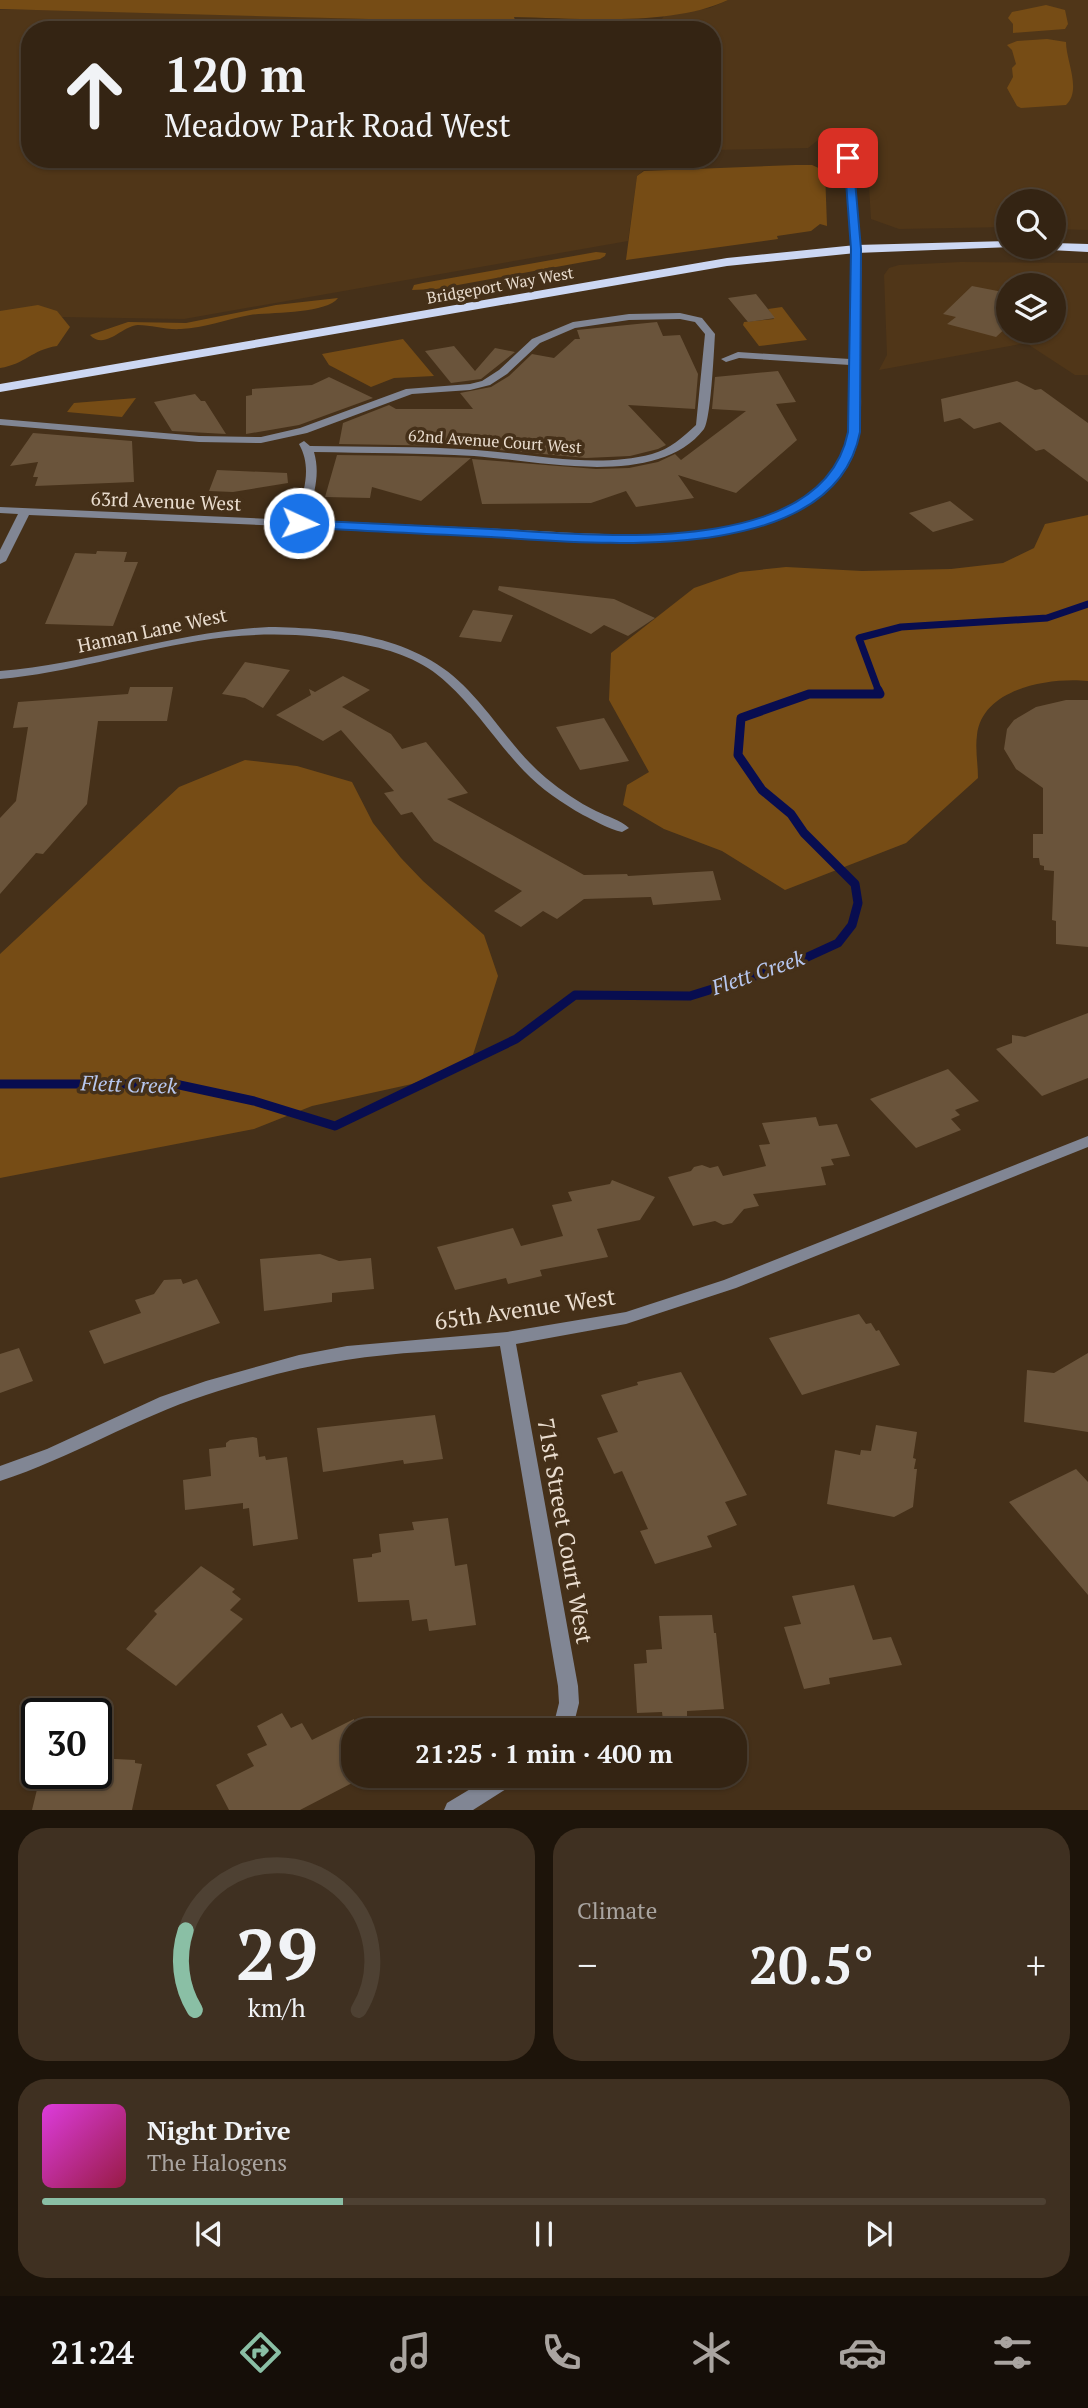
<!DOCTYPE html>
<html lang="en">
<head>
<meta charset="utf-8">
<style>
	body { margin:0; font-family:"PT Serif",serif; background:#3f3021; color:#f1f3f6; height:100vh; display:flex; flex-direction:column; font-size:26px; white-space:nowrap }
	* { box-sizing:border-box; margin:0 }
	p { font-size:23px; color:#a9a4a0 }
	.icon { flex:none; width:38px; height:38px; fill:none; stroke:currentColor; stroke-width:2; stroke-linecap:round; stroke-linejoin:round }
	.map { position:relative; height:1810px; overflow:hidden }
	.details { display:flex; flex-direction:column; gap:18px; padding:18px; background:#1d140a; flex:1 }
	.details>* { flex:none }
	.banner { position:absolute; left:21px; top:21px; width:700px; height:147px; border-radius:28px; box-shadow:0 2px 5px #0004,0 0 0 2px #4e4133; background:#342413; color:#f1f3f6; overflow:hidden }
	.controls { position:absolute; left:996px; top:189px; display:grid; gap:14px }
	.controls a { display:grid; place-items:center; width:70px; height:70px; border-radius:50%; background:#342413; box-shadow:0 2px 5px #0004,0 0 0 2px #4e4133; font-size:35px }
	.speed { position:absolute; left:21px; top:1698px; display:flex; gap:14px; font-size:35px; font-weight:700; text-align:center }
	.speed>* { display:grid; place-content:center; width:91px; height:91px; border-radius:50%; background:#342413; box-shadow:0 2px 5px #0004,0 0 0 2px #4e4133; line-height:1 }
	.speed .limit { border:4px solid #111; border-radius:10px; background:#fff; color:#111 }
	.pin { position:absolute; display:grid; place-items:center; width:60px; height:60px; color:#fff; margin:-30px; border-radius:14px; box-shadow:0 4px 10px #0006 }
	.me { position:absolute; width:77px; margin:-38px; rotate:93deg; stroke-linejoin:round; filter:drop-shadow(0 0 5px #0008) }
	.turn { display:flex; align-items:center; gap:24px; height:147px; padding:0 28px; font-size:32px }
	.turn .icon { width:91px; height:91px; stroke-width:2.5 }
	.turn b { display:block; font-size:49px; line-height:60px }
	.big { font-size:52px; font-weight:700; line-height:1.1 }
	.details .card { flex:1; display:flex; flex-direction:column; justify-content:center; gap:10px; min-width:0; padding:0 24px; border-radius:28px; background:#3f3021 }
	.details .dial { align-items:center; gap:0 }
	.dial svg { height:182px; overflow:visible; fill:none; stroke:#4e4133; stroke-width:7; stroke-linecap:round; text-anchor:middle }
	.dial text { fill:#f1f3f6; stroke:none }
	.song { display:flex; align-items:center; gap:21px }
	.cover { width:84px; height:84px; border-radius:10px; background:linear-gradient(135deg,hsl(300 70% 55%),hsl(340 70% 35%)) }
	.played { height:7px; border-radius:4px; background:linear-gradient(90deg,#8abfa5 30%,#4e4133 30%) }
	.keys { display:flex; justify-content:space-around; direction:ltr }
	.heat { display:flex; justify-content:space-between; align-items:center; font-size:38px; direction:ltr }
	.details .tiles { flex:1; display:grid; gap:18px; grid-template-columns:1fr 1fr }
	.card:last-child { grid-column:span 2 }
	.trip { position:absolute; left:341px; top:1718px; width:406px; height:70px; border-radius:28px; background:#342413; box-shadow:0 2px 5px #0004,0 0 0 2px #4e4133; font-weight:700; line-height:70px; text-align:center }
	.dock { display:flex; height:112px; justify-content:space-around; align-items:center; background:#150e08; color:#a9a4a0 }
	.dock .icon { width:49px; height:49px }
	.dock .selected { color:#8abfa5 }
	.dock b { font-size:32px; color:#f1f3f6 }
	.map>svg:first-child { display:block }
	.built { fill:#503618; fill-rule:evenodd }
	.green { fill:#764c15 }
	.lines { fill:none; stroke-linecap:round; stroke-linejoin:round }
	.stream-far1 { stroke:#080d50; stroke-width:7 }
	.stream { stroke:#080d50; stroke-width:9 }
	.building { fill:#6a543b }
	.minor { fill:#818694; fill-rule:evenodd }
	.primary { fill:#ccd7f3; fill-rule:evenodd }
	.route { fill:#1a73e8; stroke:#114b97; stroke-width:2 }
	.labels { text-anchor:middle; stroke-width:7; stroke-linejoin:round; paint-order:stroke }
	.far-street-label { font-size:16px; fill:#eaddcf; stroke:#453019 }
	.street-label { font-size:19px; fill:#eaddcf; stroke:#453019 }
	.water-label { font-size:21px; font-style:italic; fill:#b7c7ef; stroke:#453019 }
	.near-street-label { font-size:23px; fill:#eaddcf; stroke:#453019 }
</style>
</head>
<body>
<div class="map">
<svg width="1088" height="1810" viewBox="0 0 1088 1810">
	<rect width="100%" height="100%" fill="#453019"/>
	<path class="built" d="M728,0h360v230l-34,-1v-28h-46v26l-109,2 -28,-10 -5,-80 -44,-2 -14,11 -96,2v-120h-682v129h609l5,11 -7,6 -9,65 -444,78 -184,-3v-306h86l570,18 8,-12 46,-8z
		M961,262l127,1v112h-13l-49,-32 -147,27 8,-15 -3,-80 5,-7 10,-3zM1008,285h46v46h-46z"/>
	<path class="green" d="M0,0h728c-57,27 -151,18 -214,17l2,6 -516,-14z
		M1046,5l19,5 3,14 -3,5 -52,4v-9l-5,-6 4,-6z
		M1047,39l19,3c0,19 16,48 0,63l-45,3 -4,-2 -10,-18 6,-11 -1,-9 4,-4 -4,-14 -5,-5 10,-4z
		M795,165h17l13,6 2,55 -7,-2 -9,7 -34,5 1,3 -152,21 11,-84 7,-5z
		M596,252l10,1 -1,3 -5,3 -164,30 -24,1 2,-5 9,-2z
		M338,298c-12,16 -67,14 -88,17 -23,4 -46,13 -69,14 -16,1 -29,-4 -43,-4 -15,0 -33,26 -48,10l38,-13 58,1 90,-18z
		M38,305l19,6 13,16 -13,19c-26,4 -31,18 -57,22v-57z
		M782,307l25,33 -48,6 -16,-21 1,-3 30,-3 -6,-10z
		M403,339l31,37 -40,2 -23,9 -42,-22 -7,-11z
		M136,398l-14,19 -55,-5 7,-9z
		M1088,515v166c-38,-4 -106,7 -111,54 -2,14 1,29 1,43l-72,65 -121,47 -63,-39 -58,-22 -41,-24 4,-20 22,-13 -40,-72 2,-47 83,-65 46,-16 46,-5 76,4 89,-2 52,-6 31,-15 11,-24z
		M245,760l52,6 55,16 21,41 28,35 22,23 61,54 14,41 -27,85 -59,23 -100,22 -58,23 -254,49v-224l179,-167z"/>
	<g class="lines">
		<path class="stream-far1" d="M879,692l-20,-54 42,-11 146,-9 41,-14"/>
		<path class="stream" d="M0,1084h175l79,17 81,25 181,-87 59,-44 115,1 100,-31 48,-22 14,-18 6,-22 -3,-19 -51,-51 -13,-19 -29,-24 -24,-35 3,-37 68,-24h71l-2,-4"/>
	</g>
	<path class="building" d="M972,286l36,7v33l-12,11 -49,-13 9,-7 -13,-3z
		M756,294l19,24 -27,4 -20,-24z
		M657,322l6,14 17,-1 18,39 -3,35 -67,-4 38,40 -8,4 -28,7 -44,2 -131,-12 -116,-2 4,-21 46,-18 7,4h77l-13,-16 31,-6 18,-11 23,-22 22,4 21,-19h5l-3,-9z
		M454,346l21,25 20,-23 20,4 -34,27 -30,4 -26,-32z
		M778,371l18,31 -20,2 21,36 -61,53 -58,-18 16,23 -58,9 -10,-16 -35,12 -109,1 -10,-45 124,10 33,-1 29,-6 17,-8 6,6 65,-49 -34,-2 3,-32z
		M329,377l44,21 -74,27 -53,9v-38l6,-1v-6l60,-4z
		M1017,381l18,9 6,-1 47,34v59l-44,-33 -8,2 -36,-29 -26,7 -14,-11 -16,4 -3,-23z
		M195,394l6,7h4l21,33 -54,-3 -18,-29z
		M33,433l99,8 2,41 -99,4 3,-9h-5l5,-15 -28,4z
		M337,455l77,1 57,2 -50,43 -49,-14 -2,11 -45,-1z
		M217,470l70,3 1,10 -55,9 -24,-1z
		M950,501l24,19 -41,12 -24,-19z
		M97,551l30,1 -3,10h14l-25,64 -68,-2 30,-71 21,1z
		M499,586l115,13 41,19 -27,18 -24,-11 -13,9 -93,-44z
		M473,610l40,5 -12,27 -42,-5z
		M245,662l45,8 -27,38 -18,-10 -23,-4z
		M343,676l27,14 -28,17 49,27 11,15 24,-7 42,51 -21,6 137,76 43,-1 1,2 85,-5 8,29 -68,5 -2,-8 -67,2 -27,20 -14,-8 -22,16 -27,-16 28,-20 -88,-50 -22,-29 -11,3 -17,-22 10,-2 -53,-61 -18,11 -47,-26 35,-20 -2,-6 6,3z
		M130,687h43l-6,34h-69l-11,83 -44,50 -7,-1 -36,41v-76l16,-17 12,-74 -15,1 5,-26 110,-8z
		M1066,700h22v247l-32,-3v-23l-4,-1 2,-49 -10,-1v-4l-4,-1 -1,-7h-6v-24h10v-46l-27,-19 -12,-20 3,-20 7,-9 22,-13z
		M604,718l25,43 -49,9 -24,-43z
		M1088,1013v65l-46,18 -46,-47 16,-6v-8l13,2z
		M948,1069l31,32 -24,9 5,5 -9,4 10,11 -45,18 -46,-49z
		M816,1117l3,9 18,-2 13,32 -19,3 3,6 -13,2 5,18 -73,9 6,12 -15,3 -12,14 -9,2 -8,-4 -22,5 -25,-49 23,-6 3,-4 8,-2 8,3 8,-2 5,10 43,-10 -7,-21 11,-1 -8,-21z
		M612,1180l43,17 -15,23 -43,9 11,28 -68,13 2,6 -34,8 -2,-6 -51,12 -18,-43 76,-19 8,18 42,-10 -11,-31 20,-4 -4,-9 42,-8z
		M320,1254l19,7 32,-3 3,31 -42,4v9l-68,9 -4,-52z
		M181,1279l2,5 14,-5 23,44 -116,41 -15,-33 52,-18 -6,-13 19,-6 10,-14z
		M859,1314l7,10 5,-1 5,8 3,-1 21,35 -98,30 -33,-57z
		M19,1348l14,33 -33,12v-39z
		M1088,1353v79l-64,-10 3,-52 27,3z
		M681,1372l66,123 -22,7 12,23 -30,11 5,11 -57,17 -15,-33 8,-2 -26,-58 -8,3 -17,-36 21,-6 -17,-37 37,-10 -1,-3z
		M435,1415l8,44 -39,5 -1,-4 -80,12 -6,-44z
		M876,1425l41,7 -4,26 3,1 -2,10h3l-4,38 -19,10 -67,-13 8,-54 25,5 1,-5 10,1z
		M253,1437l4,1 2,19 6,-1 1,4 21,-3 11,82 -45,7 -4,-38 -6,1v-6l-58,7 -2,-30 28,-4 -2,-27 17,-2v-4l4,-3z
		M1076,1469l12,13v113l-79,-93z
		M448,1518l7,48 12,-2 9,61 -47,6 -2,-12 -15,2 -3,-21 -51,2 -5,-43 19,-2v-3l9,-2 -2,-18 35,-4 -2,-8z
		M201,1566l34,23 -3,3 9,7 -11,11 13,9 -67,67 -50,-37 31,-35 -3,-3z
		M854,1585l19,55 18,-3 11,28 -73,13 1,6 -26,5 -20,-62 17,-3 -9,-28z
		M712,1615l2,18h2l8,76 -37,2v9h-24l-1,-8 -25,1 -3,-49 13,-1 -1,-13 16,-1 -3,-33z
		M282,1713l9,15 11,-5 10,17 42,-21v63l-54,28h-71l-13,-25 38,-19 -7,-12 20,-9 -10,-19z
		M96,1758l39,2v3l7,1 -10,46h-100l9,-37h55z"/>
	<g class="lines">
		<path class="minor" d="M848,154l4,3c3,30 7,60 9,91 1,33 -1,68 -1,101 0,26 3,61 -1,86 -13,86 -139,103 -208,107l-622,-27 -23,46 -6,3v-14l18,-36 -18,-1v-6l295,13c8,-26 18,-51 4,-76l5,-3 6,5c55,1 111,0 166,4 57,4 119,19 176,4 18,-5 30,-16 44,-29l9,-91 -10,-12 -15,-3 -51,1 -54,8 -35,15 -33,31 -17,11 -20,5 -58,4 -105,39 -46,10 -62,-1 -199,-17v-6l199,17 62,1 39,-9 106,-39 64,-5 12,-3 17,-11 33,-31 41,-17 56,-8 51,-1 22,5 13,16c-1,16 -4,86 -11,95 -46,60 -165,32 -230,27 -53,-3 -107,-3 -160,-4 7,24 -1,46 -8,68 65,3 131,6 196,9 91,4 280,27 336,-65 17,-29 11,-67 12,-99l-111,-7 -13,4 -5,-3 17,-7 112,7 1,-110 -7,-92z
			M269,627c69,1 150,9 199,63 27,28 48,63 78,88 16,13 32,24 50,33 10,5 25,9 33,17l-7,4c-13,-3 -27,-11 -39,-17 -21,-12 -42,-26 -59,-44 -27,-28 -48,-62 -77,-88 -24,-23 -54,-33 -86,-39 -54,-12 -108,-12 -163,-3 -67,11 -130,32 -198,38v-8c91,-7 177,-40 269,-44z
			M1088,1136v11l-352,141 -110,36 -110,20 62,342 1,17 -7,28h-20l7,-28 -1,-17 -58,-340c-51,5 -104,6 -154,14 -47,7 -95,20 -140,35 -71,23 -135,63 -206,86v-15l47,-17 113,-52 46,-16 93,-26 48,-9 160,-14 119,-20 98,-32z
			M492,1776h28l-3,6 -44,28h-29l3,-7z"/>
		<path class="primary" d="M1008,241v6h4l-156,6 -129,13 -727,126v-8l727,-126 129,-13z
			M1054,243l34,1v8l-38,-2 -2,-3h6z"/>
	</g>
	<path class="route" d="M844,155l9,3 8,91 -1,183c-26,137 -268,111 -369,105 -64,-3 -128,-6 -192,-10l-6,-4 6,-3c64,3 128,6 192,9 97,5 331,33 357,-97l3,-183z"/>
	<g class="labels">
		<g class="far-street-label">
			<text transform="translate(500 285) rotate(-10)" y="6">Bridgeport Way West</text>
			<text transform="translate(495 441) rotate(4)" y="6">62nd Avenue Court West</text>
		</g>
		<g class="street-label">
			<text transform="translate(166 501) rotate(2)" y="7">63rd Avenue West</text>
			<text transform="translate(152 630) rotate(-12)" y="7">Haman Lane West</text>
		</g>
		<g class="water-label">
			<text transform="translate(758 973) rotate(-19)" y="7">Flett Creek</text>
			<text transform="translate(129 1085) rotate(2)" y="7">Flett Creek</text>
		</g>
		<g class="near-street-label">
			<text transform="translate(525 1309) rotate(-8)" y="8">65th Avenue West</text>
			<text transform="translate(565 1531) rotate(80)" y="8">71st Street Court West</text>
		</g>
	</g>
</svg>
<div class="controls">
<a><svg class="icon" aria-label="search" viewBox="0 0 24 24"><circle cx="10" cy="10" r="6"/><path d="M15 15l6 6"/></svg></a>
<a><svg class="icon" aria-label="layers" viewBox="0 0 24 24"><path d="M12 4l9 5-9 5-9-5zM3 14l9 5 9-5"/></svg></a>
</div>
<div class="speed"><div class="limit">30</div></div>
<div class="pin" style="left:848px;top:158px;background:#d93025"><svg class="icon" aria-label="arrive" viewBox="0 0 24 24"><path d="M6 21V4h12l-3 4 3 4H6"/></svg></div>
<svg class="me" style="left:299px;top:523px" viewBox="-20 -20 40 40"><circle r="17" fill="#1a73e8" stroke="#fff" stroke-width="3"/><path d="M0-11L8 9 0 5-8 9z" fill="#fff"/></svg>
<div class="trip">21:25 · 1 min · 400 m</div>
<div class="banner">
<div class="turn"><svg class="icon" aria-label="ahead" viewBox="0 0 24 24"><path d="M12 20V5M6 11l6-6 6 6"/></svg><div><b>120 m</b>Meadow Park Road West</div></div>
</div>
</div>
<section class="details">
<div class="tiles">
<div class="card dial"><svg viewBox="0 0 100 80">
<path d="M14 69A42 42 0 1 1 86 69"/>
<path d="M14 69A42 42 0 0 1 10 34" stroke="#8abfa5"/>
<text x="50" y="56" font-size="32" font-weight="700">29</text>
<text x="50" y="72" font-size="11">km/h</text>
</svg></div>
<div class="card"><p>Climate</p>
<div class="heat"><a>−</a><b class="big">20.5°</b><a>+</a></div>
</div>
<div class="card">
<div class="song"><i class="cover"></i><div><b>Night Drive</b><p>The Halogens</p></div></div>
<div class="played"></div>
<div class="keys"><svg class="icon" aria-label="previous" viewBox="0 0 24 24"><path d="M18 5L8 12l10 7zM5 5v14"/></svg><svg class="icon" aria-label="pause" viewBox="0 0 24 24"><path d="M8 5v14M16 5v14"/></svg><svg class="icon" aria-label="next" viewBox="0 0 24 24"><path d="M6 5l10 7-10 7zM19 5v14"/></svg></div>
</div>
</div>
</section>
<nav class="dock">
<b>21:24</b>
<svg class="icon selected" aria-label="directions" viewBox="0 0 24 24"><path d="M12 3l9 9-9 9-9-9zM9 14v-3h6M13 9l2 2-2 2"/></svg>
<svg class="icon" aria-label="music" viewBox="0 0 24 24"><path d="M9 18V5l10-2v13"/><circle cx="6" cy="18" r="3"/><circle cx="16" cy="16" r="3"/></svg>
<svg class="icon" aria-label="phone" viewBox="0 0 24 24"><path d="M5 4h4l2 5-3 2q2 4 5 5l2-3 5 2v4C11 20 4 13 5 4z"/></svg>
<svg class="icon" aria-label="climate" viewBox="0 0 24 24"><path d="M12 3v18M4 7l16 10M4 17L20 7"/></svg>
<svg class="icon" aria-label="car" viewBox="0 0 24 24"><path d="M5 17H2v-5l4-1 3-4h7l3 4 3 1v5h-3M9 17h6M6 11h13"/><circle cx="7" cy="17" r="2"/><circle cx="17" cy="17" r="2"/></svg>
<svg class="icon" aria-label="filters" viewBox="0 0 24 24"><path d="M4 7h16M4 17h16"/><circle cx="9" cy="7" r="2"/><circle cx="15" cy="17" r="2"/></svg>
</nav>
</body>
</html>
